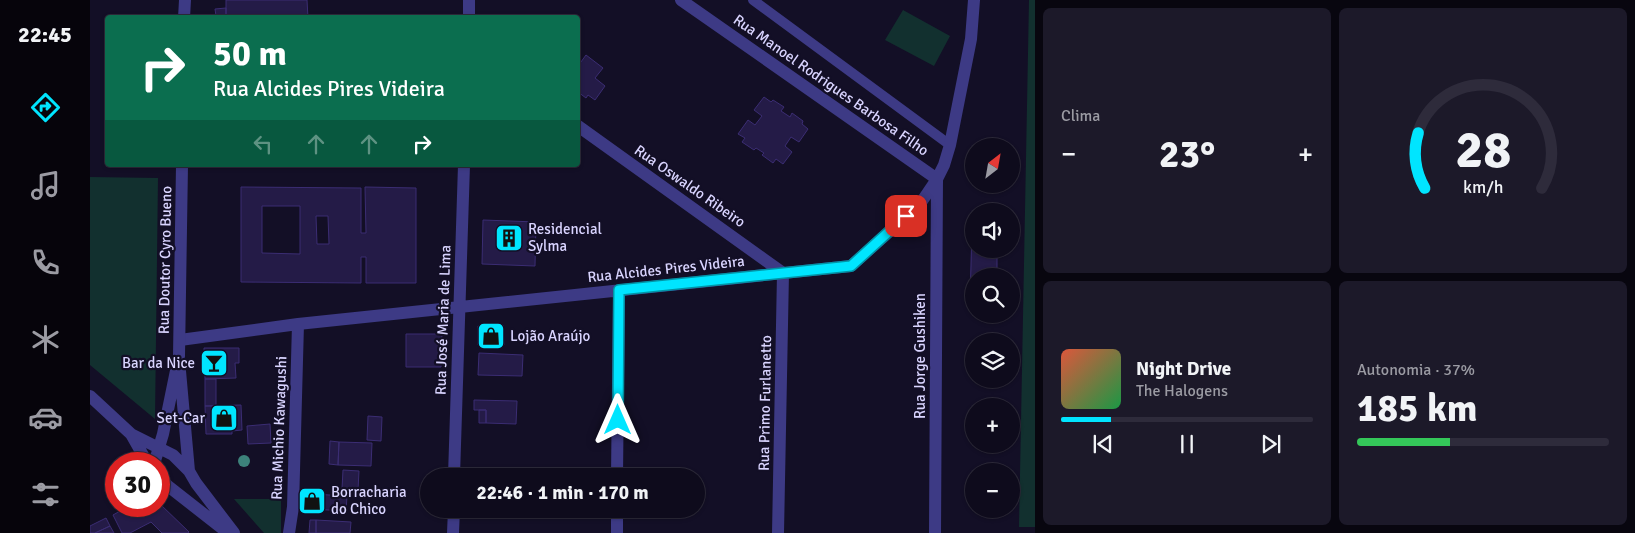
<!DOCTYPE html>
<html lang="pt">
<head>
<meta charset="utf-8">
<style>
	body { margin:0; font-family:Signika,sans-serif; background:#1c1929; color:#f1f3f6; height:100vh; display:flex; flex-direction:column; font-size:19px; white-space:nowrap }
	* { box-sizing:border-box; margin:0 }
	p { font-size:16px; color:#9b9ba3 }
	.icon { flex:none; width:28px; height:28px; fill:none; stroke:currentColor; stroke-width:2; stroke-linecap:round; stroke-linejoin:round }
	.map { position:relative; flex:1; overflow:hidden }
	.panel { display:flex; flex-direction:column; gap:8px; padding:8px; background:#08060f; width:600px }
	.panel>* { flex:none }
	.hud { position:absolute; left:15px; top:15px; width:475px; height:152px; border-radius:5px; box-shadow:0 1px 4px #0004,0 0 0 1px #2e2b3b; background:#0b6e4f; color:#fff; overflow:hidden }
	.needle { width:32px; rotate:31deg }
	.controls { position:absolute; left:875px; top:138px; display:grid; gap:10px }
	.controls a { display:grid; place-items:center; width:55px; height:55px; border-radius:50%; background:#0e0b1c; box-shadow:0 1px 4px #0004,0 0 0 1px #2e2b3b; font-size:25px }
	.speed { position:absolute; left:15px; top:452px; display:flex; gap:10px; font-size:25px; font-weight:700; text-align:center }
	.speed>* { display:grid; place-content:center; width:65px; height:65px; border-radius:50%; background:#0e0b1c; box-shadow:0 1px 4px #0004,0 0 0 1px #2e2b3b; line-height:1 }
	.speed .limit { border:8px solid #d22; background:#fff; color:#111 }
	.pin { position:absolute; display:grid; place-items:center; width:42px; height:42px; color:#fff; margin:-21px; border-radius:10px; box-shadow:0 2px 8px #0006 }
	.me { position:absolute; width:55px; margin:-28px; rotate:0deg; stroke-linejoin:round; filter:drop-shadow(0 0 4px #0008) }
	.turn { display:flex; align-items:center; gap:18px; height:105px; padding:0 25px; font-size:22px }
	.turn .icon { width:65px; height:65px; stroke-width:2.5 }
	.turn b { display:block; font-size:35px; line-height:42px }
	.lanes { display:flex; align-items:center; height:48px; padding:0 25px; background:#0003; justify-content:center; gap:25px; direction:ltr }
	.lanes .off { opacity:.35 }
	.big { font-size:38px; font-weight:700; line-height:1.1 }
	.panel .widget { flex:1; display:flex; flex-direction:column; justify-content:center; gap:8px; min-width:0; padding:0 18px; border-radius:8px; background:#1c1929 }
	.panel .dial { align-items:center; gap:0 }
	.dial svg { height:130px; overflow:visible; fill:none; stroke:#2e2b3b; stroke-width:7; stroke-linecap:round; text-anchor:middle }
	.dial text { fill:#f1f3f6; stroke:none }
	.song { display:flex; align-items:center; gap:15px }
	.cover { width:60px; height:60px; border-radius:8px; background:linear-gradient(135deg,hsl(10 70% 55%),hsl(140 70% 35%)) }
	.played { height:5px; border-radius:2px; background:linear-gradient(90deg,#00e5ff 20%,#2e2b3b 20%) }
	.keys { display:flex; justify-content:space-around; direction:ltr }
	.heat { display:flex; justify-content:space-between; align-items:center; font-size:28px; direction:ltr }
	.charge { height:8px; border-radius:4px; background:linear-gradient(90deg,#34c759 37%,#2e2b3b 0) }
	.panel .tiles { flex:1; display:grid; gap:8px; grid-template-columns:repeat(2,1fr) }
	.trip { position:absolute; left:330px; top:468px; width:285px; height:50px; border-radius:25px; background:#0e0b1c; box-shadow:0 1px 4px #0004,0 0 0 1px #2e2b3b; font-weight:700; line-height:50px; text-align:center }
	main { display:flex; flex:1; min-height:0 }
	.menu { display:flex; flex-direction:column; width:90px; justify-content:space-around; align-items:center; background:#06040b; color:#9b9ba3 }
	.menu .icon { width:35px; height:35px }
	.menu .active { color:#00e5ff }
	.menu b { font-size:22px; color:#f1f3f6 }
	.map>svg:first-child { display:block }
	.green { fill:#12302f }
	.building { fill:#241b47; stroke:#3b2d73; fill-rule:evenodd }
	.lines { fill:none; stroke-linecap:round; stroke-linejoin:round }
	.service { stroke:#3d3a85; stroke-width:10 }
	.minor { stroke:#3d3a85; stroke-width:12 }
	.tertiary { stroke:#3d3a85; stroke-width:12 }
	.tree { fill:#3d827b }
	.route-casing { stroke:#0095a6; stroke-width:12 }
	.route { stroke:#00e5ff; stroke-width:9 }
	.labels { text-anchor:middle; stroke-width:4.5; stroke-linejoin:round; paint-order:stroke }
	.street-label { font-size:15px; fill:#d9d4ff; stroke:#130f26 }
	.poi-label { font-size:15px; fill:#d9d4ff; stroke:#130f26; text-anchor:start }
</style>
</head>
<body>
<main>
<nav class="menu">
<b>22:45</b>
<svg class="icon active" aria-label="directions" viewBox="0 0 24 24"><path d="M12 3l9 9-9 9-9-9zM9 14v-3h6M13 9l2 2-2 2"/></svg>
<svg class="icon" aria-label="music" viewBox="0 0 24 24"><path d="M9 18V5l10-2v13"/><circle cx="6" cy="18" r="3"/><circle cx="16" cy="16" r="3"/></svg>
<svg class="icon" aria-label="phone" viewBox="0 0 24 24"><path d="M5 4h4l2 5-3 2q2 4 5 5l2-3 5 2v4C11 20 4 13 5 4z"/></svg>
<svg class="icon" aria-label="climate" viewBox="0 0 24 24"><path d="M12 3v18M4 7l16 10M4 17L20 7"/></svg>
<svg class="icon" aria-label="car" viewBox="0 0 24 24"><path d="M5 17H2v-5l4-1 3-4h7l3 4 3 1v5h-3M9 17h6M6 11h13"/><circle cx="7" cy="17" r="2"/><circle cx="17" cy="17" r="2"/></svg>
<svg class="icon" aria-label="filters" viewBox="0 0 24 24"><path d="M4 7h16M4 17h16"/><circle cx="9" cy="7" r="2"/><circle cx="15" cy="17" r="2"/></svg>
</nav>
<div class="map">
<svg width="945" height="533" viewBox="0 0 945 533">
	<rect width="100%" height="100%" fill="#130f26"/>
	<path class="green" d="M939,0h6v527h-16z
		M813,10l47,26 -16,30 -49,-26z
		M0,177l68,1 -3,241 -65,-54z
		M144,499h47v34h-17z"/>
	<path class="building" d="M136,0h81l1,18h-82z
		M136,8v8h-10l-1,-7z
		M496,55l17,13 -8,10 10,8 -10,14 -7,-5 -2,3 -8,-6v-26z
		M674,97l7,5 2,-2 11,7 -3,4 9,6 2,-4 11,8 -1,3 6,5 -9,13 -8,-5 -6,9 7,6 -9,12 -7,-5 -3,4 -11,-8 2,-2 -8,-5 -2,2 -12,-8 3,-4 -7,-4 10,-14 7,5 7,-9 -8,-6z
		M151,187l120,1v45h5l-1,-46 51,1v95h-50v-26h-5v26l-120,-1zM172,206h38v48l-38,-1zM226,216h12l1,28h-12z
		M393,220l53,2 -1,44 -53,-2z
		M882,228h2v21h23v27h-23v25h-4z
		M413,325l1,20h-26v-19z
		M316,334h36l-1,33h-35z
		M114,348h35v15h-4l1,15 -31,1z
		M389,353l44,2 -1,21 -44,-1z
		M115,379h11v27h-11z
		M384,400l43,1 -1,23 -30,-1v-13h-12z
		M151,405l1,25 -10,1v3h-26l-1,-28z
		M389,410h7v13h-7z
		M278,416l14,1 -1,24 -14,-1z
		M180,424l1,19 -23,1 -1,-18z
		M240,441l9,1 -1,23 -9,-1z
		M249,442l33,1 -1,23 -33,-1z
		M253,470l16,1 -1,19 -16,-1z
		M383,475h51v1h-51z
		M215,493l7,1 -1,15h-6z
		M222,494l35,2 -1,15 -35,-2z
		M69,503l30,29 -1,1h-26l-11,-11 -21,11h-8l-9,-18 16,-9h30z
		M16,518l4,8 -15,7h-5v-7z
		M220,520h6v13h-7z
		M226,520l35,2 -1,11h-34z
		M20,526l4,7h-19z"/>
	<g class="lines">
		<path class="service" d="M663,0l197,145"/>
		<path class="minor" d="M591,0l256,179 -2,354
			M379,18v-18
			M488,126l205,147 -5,260
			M90,340l118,-16 553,-58 69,-62 17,-25 7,-14 6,-20 21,-106 3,-39
			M364,476l10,-311
			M527,476l2,-186
			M199,533l4,-26 5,-183
			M363,533l1,-24
			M527,533v-24"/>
		<path class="tertiary" d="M94,18l1,-18
			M90,371l9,100
			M0,396l41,38 42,21 16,16 7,12 38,50
			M41,434l17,30
			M64,464l9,-30 16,-78 3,-191
			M69,477l9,9 60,47"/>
	</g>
	<circle class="tree" cx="154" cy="461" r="6"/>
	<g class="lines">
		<g class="route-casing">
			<path id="route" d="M528,420l1,-130 232,-24 55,-50"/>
		</g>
		<use href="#route" class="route"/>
	</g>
	<defs>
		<g id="building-square" transform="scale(1.4375)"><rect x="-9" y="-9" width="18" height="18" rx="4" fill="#00e5ff" stroke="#130f26"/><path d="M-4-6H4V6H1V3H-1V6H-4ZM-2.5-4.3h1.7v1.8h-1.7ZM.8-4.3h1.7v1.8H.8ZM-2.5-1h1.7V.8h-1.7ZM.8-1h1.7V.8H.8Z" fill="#111"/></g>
		<g id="shop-square" transform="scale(1.4375)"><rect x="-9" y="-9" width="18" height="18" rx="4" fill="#00e5ff" stroke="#130f26"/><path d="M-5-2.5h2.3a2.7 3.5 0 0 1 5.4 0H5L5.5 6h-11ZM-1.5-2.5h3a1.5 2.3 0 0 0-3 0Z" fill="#111"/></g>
		<g id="bar-square" transform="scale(1.4375)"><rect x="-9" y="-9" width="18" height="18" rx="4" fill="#00e5ff" stroke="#130f26"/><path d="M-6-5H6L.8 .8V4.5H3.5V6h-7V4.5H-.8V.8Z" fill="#111"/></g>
	</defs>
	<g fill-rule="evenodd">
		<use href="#building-square" x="419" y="238"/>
		<use href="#shop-square" x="401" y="336"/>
		<use href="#bar-square" x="124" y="363"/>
		<use href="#shop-square" x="134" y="418"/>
		<use href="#shop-square" x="222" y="501"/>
	</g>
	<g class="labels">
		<g class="street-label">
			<text transform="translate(741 85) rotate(35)" y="5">Rua Manoel Rodrigues Barbosa Filho</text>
			<text transform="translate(600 186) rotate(35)" y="5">Rua Oswaldo Ribeiro</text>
			<text transform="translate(75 260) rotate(-89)" y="5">Rua Doutor Cyro Bueno</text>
			<text transform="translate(576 269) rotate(-6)" y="5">Rua Alcides Pires Videira</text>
			<text transform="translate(353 320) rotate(-88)" y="5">Rua José Maria de Lima</text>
			<text transform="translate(830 356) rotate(-90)" y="5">Rua Jorge Gushiken</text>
			<text transform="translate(675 403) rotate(-89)" y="5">Rua Primo Furlanetto</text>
			<text transform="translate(189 428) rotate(-88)" y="5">Rua Michio Kawagushi</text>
		</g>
		<g class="poi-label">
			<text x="438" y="234">Residencial<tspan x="438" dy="17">Sylma</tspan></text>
			<text x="420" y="341">Lojão Araújo</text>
			<text x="105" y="368" text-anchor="end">Bar da Nice</text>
			<text x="115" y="423" text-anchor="end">Set-Car</text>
			<text x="241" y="497">Borracharia<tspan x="241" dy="17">do Chico</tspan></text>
		</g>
	</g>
</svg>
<div class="controls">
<a><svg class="needle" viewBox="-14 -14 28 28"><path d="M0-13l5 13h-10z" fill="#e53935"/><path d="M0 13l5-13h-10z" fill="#9b9ba3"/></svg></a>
<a><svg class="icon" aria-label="sound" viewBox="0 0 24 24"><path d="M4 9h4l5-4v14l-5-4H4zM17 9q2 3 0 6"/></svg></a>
<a><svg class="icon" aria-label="search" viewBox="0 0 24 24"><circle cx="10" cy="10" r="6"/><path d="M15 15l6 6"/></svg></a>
<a><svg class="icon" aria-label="layers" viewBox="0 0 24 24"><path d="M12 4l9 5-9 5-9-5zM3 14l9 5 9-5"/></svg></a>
<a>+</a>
<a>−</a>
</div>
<div class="speed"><div class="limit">30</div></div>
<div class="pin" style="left:816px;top:216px;background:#d93025"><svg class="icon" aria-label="arrive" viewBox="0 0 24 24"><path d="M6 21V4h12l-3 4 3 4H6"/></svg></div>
<svg class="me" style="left:528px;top:420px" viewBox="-20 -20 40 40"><path d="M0-17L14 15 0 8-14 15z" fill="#00e5ff" stroke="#fff" stroke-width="4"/></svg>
<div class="trip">22:46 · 1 min · 170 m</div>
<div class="hud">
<div class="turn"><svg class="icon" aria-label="right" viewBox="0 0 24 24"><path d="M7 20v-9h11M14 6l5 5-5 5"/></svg><div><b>50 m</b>Rua Alcides Pires Videira</div></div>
<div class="lanes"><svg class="icon off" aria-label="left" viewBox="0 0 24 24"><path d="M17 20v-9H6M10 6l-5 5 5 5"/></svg><svg class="icon off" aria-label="ahead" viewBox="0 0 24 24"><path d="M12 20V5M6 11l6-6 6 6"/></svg><svg class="icon off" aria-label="ahead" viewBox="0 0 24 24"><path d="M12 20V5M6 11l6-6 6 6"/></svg><svg class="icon" aria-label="right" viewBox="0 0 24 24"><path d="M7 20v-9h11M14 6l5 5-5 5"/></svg></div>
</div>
</div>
<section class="panel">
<div class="tiles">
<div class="widget"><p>Clima</p>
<div class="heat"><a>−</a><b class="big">23°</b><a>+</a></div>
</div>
<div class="widget dial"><svg viewBox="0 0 100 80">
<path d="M14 69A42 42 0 1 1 86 69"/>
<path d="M14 69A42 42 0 0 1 10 35" stroke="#00e5ff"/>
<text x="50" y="56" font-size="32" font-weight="700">28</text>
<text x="50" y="72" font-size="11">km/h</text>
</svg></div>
<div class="widget">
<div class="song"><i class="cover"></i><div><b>Night Drive</b><p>The Halogens</p></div></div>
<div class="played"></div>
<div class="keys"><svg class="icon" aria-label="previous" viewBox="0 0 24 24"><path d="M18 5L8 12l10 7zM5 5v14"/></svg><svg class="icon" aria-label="pause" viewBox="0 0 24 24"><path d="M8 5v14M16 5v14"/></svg><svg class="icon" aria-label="next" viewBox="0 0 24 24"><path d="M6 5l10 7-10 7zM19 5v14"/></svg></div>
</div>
<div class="widget"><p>Autonomia · 37%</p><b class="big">185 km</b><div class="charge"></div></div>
</div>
</section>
</main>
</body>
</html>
